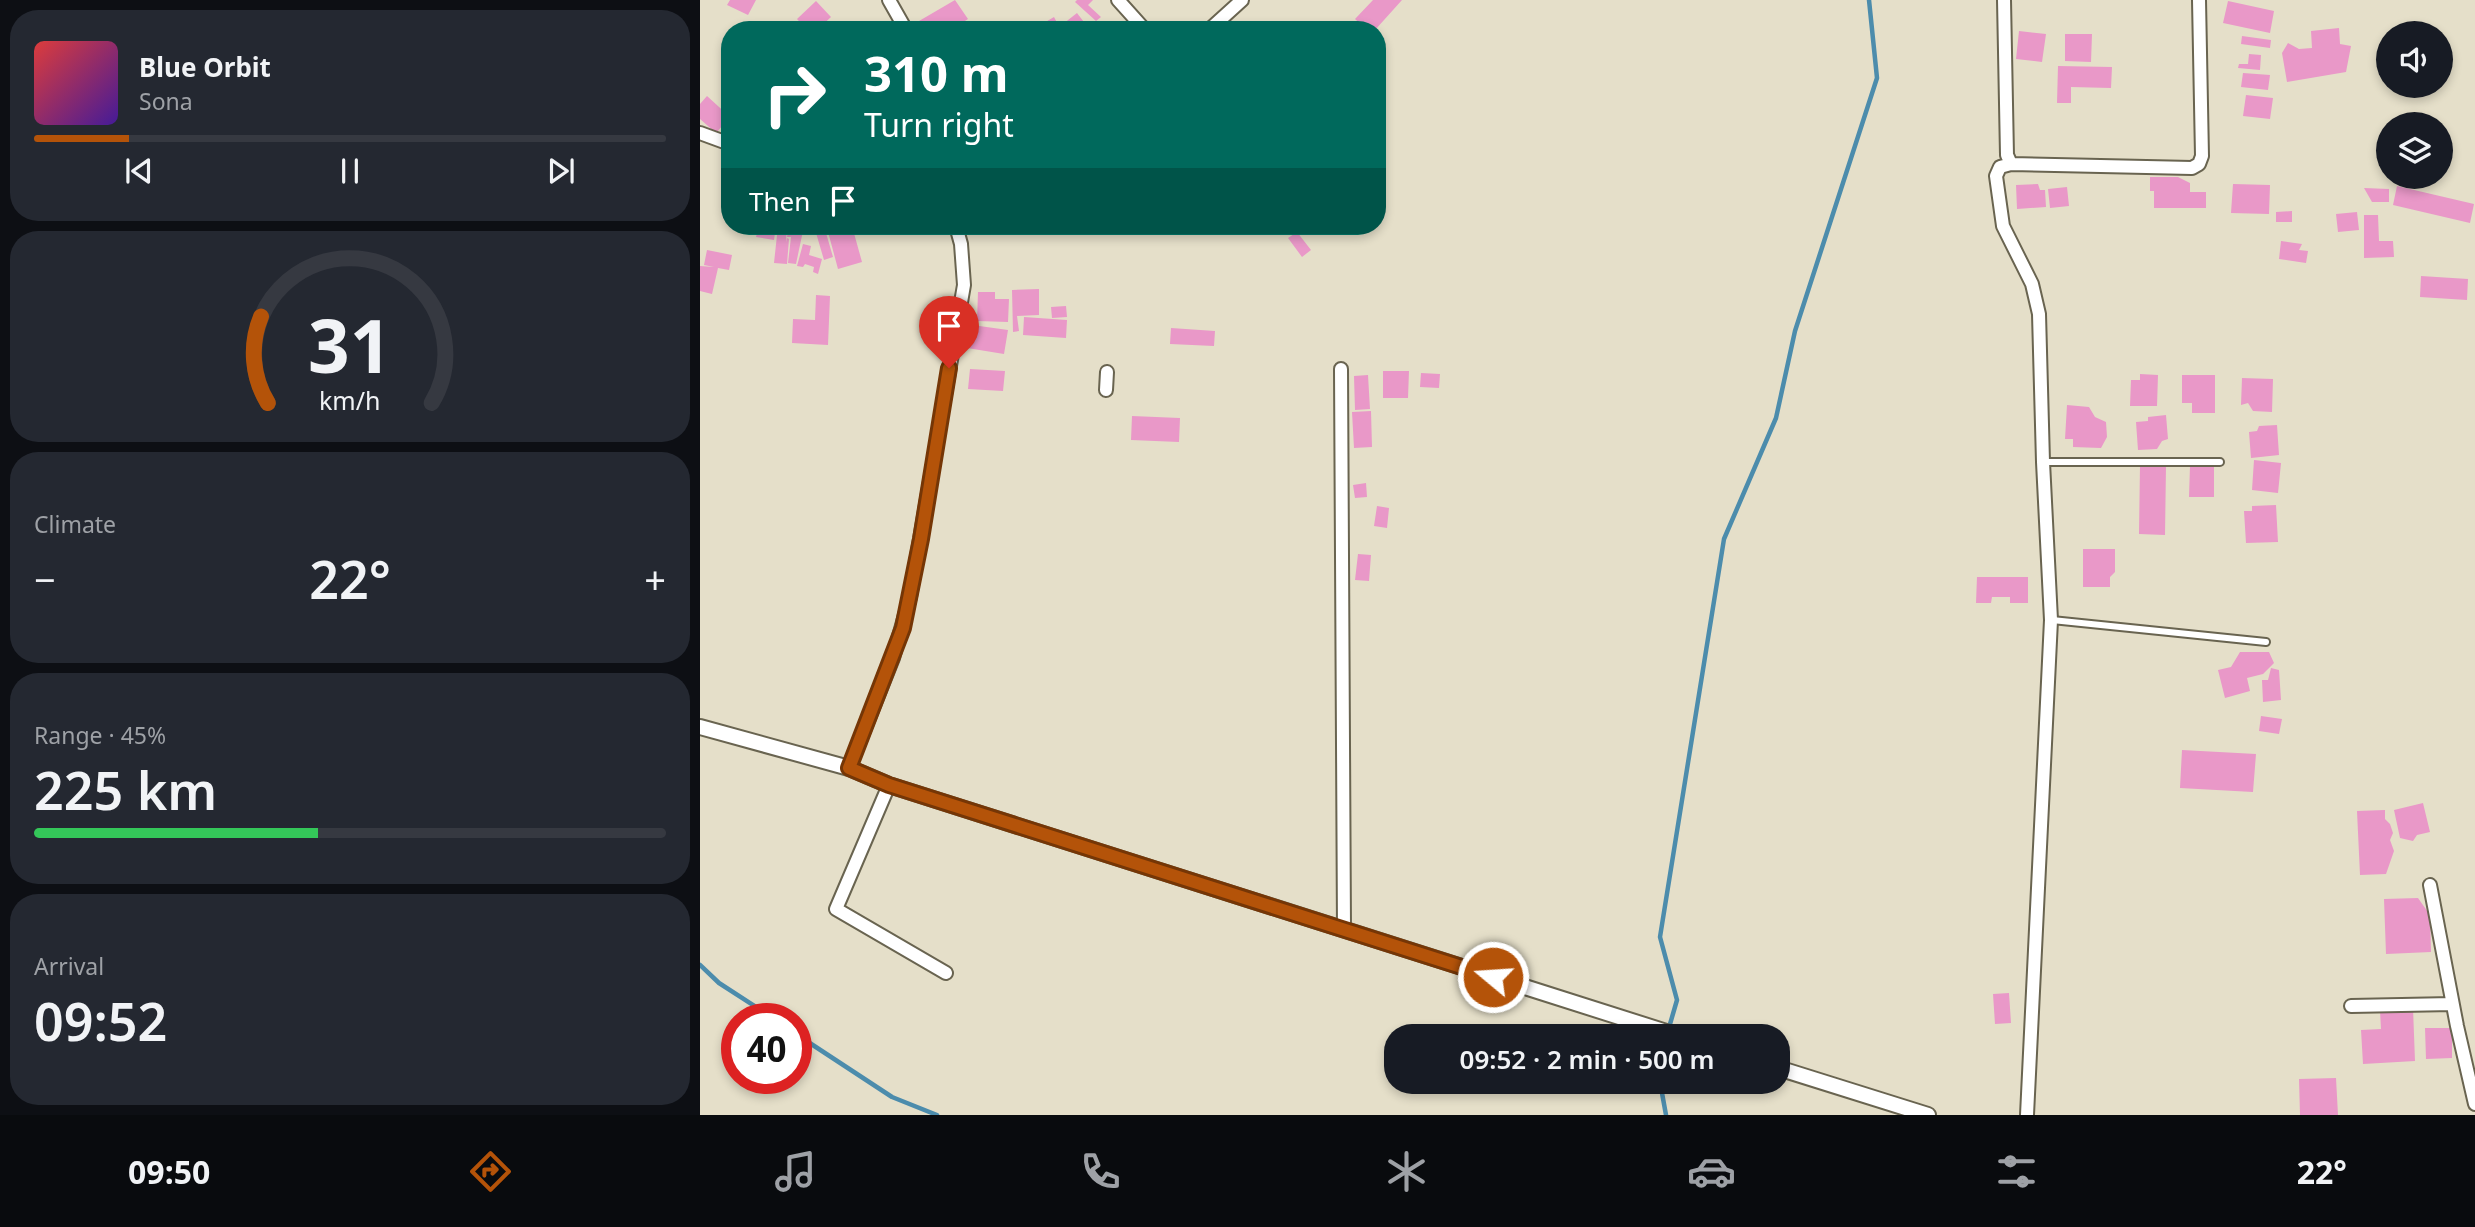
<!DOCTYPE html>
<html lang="en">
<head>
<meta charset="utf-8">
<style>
	body { margin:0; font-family:"Noto Sans",sans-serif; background:#242831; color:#f1f3f6; height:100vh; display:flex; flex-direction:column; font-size:26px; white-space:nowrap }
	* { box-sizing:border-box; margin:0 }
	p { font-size:23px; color:#9ea1a6 }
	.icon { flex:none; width:38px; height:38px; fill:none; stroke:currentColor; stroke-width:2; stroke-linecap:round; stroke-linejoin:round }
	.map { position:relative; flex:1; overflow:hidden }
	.side { display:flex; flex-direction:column; gap:10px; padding:10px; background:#0d0f14; width:700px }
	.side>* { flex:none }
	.banner { position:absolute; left:21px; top:21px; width:665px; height:214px; border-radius:28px; box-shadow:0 4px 10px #0003; background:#00695c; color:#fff; overflow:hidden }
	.tools { position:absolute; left:1676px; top:21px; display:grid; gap:14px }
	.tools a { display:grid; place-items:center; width:77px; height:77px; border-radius:50%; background:#171b24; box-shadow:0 4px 10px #0003; font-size:35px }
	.speed { position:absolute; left:21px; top:1003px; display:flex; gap:14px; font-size:35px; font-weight:700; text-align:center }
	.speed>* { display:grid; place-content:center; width:91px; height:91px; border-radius:50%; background:#171b24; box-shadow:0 4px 10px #0003; line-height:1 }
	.speed .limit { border:10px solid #d22; background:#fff; color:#111 }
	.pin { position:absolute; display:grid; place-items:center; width:60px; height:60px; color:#fff; margin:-72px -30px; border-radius:50% 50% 50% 0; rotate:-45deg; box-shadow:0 0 7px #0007 }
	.pin .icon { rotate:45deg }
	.me { position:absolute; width:77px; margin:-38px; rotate:288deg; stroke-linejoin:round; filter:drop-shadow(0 0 5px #0008) }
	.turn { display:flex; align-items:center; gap:24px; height:147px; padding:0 28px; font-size:32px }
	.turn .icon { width:91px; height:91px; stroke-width:2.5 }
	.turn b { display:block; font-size:49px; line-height:60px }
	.then { display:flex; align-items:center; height:66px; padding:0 28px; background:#0003; gap:14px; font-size:26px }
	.big { font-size:52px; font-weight:600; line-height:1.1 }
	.side .tile { flex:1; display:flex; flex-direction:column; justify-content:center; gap:10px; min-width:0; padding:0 24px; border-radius:28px; background:#242831 }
	.side .dial { align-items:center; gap:0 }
	.dial svg { height:182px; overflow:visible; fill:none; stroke:#363941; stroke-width:7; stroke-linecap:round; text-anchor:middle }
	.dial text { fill:#f1f3f6; stroke:none }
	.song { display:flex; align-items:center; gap:21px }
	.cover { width:84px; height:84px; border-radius:10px; background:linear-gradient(135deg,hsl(0 70% 55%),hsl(260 70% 35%)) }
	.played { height:7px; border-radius:4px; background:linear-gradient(90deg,#b45309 15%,#363941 15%) }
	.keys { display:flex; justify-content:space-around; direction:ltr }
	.heat { display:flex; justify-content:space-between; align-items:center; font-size:38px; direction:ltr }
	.charge { height:10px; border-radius:5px; background:linear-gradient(90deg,#34c759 45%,#363941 0) }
	.trip { position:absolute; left:684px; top:1024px; width:406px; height:70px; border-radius:28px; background:#171b24; box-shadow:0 4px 10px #0003; font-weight:600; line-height:70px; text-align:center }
	.menu { display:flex; height:112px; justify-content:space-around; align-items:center; background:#090b0e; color:#9ea1a6 }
	.menu .icon { width:49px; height:49px }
	.menu .active { color:#b45309 }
	.menu b { font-size:32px; color:#f1f3f6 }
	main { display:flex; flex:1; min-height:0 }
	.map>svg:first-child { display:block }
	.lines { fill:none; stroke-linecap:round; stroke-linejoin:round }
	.stream { stroke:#4c8cac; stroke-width:4.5 }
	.building { fill:#e998c8 }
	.service-casing { stroke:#696450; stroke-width:10 }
	.minor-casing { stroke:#696450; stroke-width:16 }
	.tertiary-casing { stroke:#696450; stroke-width:18 }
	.service { stroke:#fff; stroke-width:6 }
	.minor { stroke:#fff; stroke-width:12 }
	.tertiary { stroke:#fff; stroke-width:14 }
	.route-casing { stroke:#753606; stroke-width:18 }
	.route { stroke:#b45309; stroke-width:12 }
</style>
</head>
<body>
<main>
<section class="side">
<div class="tile">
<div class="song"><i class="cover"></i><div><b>Blue Orbit</b><p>Sona</p></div></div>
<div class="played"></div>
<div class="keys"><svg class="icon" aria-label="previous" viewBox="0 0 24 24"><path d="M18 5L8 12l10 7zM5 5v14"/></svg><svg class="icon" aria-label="pause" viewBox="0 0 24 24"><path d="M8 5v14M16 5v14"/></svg><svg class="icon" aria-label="next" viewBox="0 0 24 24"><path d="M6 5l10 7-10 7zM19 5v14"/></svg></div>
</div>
<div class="tile dial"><svg viewBox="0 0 100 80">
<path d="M14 69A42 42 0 1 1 86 69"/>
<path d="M14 69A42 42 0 0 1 11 31" stroke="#b45309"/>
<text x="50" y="56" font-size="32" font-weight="700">31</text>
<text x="50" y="72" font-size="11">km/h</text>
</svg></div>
<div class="tile"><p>Climate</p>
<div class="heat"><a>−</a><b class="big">22°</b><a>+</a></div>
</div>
<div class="tile"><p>Range · 45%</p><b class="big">225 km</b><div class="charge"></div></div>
<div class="tile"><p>Arrival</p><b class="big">09:52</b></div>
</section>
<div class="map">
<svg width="1775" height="1115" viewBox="0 0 1775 1115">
	<rect width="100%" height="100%" fill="#e5dfc9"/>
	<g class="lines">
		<path class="stream" d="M0,965l19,18 54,35
			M968,1031l9,-31 -17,-63 64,-398 52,-121 19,-87 82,-253 -8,-78
			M96,1034l96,63 45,18
			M960,1082l6,33"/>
	</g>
	<path class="building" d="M30,0h26l-8,15 -21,-10z
		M255,0l13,19 -17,11h-27l-5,-9z
		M377,0h16l-5,5 13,12 -5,4 -21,-19z
		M673,0h29l-27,30h-8l-12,-11z
		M116,1l15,16 -14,13h-10l-10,-11z
		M1528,1l46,10 -4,22 -47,-10z
		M377,13l13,17h-23l-4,-6z
		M354,17l7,13h-29z
		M1639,28l1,16 11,2 -5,26 -59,10 -5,-29 6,-10 11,6 13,-1 -1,-17z
		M1319,31l27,3 -4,28 -26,-3z
		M1365,34h27l-1,28 -26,-1z
		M1542,36l29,4 -1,8 -29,-4z
		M1549,54l12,1 -1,15 -22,-2 1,-4h9z
		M1358,66l54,1 -1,21 -40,-1v16h-14z
		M1543,73l27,2 -2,15 -27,-3z
		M1546,95l27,3 -3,21 -27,-3z
		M7,96l23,21 -14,16 -16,-14v-15z
		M1450,177h28l12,6v9h16v16h-52v-17h-4z
		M1338,184l2,6h5l1,17 -29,2 -1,-24z
		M1533,184l37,1 -1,29 -38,-1z
		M1697,186l77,18 -4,19 -77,-18z
		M1367,187l2,19 -19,2 -2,-19z
		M1664,188l25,1v13h-17z
		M1592,211v11h-16v-10z
		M1657,212l2,18 -21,2 -2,-18z
		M1664,215h14l1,26h14l1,16 -30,1z
		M59,226h17l-2,14 -18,-3z
		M78,226h9l-1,16 1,-4 2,1 -2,25 -13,-1z
		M89,226h15l-8,38 -8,-1 3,-26h-4z
		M114,226h10l9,31 -9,3z
		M136,226h16l10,36 -24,7 -11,-41z
		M597,232l14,18 -9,7 -14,-19z
		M1581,241l21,3 -3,6 9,1 -2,12 -27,-4z
		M103,244l8,2 -2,9 13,4 -4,15 -5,-2 1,-5 -9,-3 -2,3 -6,-1z
		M7,250l25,5 -3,15 -11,-2 -6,26 -12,-3v-25l14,1 -10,-2z
		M1721,276l47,3 -1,21 -47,-3z
		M339,289v26l-22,1 2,15 -6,1 -1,-42z
		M278,292h17v7h14l-1,23 -31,-1z
		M116,295l14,1 -2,49 -36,-2 1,-24 22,1z
		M366,306l1,11 -15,1 -1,-11z
		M324,317l43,3 -1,18 -43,-3z
		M265,324l43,6 -4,24 -43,-7z
		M471,328l44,3 -1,15 -44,-2z
		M270,369l35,2 -2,20 -35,-2z
		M683,371h26l-1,27h-25z
		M721,373l19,1 -1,14 -19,-1z
		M1440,374l18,1 -1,31h-27l1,-26h9z
		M668,375l2,34 -15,1 -1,-34z
		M1482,375h33v38h-23v-10h-10z
		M1542,378l31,1 -1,33 -19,-1 -5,-8 -7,2z
		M1367,405l22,2 6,10 11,5 1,15 -6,11 -28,-1v-8h-8z
		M671,411l1,36 -18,1 -2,-36z
		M1466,415l2,24 -6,2 -5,8 -19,1 -2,-28 12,-1v-4z
		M432,416l48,2 -1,24 -48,-2z
		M1577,425l2,30 -28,3 -2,-26 8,-1 2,-5z
		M1554,460l27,3 -3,30 -26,-3z
		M1440,466h26l-1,69 -26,-1z
		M1490,466h24v31h-25z
		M666,483l1,14 -12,1 -2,-13z
		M1576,505l2,37 -32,1 -2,-32h8v-5z
		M677,506l12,2 -2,20 -13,-2z
		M1383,549h32v23l-5,5v10h-27z
		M658,554l13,1 -2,26 -14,-1z
		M1277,577h51v26h-18v-6h-18l-1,6h-15z
		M1540,652h29l5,11 -11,11 -16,4 3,13 -25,7 -7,-28 13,-3z
		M1571,668l8,2 2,30 -18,2 -1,-22h6z
		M1561,716l21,3 -3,15 -20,-3z
		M1482,750l74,4 -3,38 -73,-4z
		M1723,803l7,29 -13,3 -4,6 -13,-3 -6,-28z
		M1685,810v9l5,5 3,9 -3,7 4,11 -8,23 -26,1 -3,-64z
		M1718,898l12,17 1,37 -45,2 -2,-55z
		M1309,993l2,30 -16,1 -2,-30z
		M1713,1008l2,53 -52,3 -2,-34 20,-1 -1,-19z
		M1725,1028h27v30l-26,1z
		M1636,1078l2,37h-38l-1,-36z"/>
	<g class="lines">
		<g class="service-casing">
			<path id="service" d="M1343,462h177
				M1352,620l214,22"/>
		</g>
		<g class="minor-casing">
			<path id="minor" d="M189,0l17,30
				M418,0l27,30
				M1304,0l3,155 4,9
				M509,30l33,-30
				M0,133l30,11
				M641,369l3,560
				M406,390l1,-18
				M149,768l44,-110 17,-61 54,-312 -3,-41 -5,-18
				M189,785l-53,124 110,64
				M1730,885l27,141 18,78
				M1651,1006l101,-2
				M1327,1115l24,-495 -8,-158 -4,-148 -7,-30 -29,-58 -7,-50 4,-9 11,-3 181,4 7,-4 3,-8 -3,-156"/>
		</g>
		<g class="tertiary-casing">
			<path id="tertiary" d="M0,727l149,41 40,17 790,251
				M1078,1068l150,47"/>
		</g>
		<use href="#service" class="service"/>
		<use href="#minor" class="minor"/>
		<use href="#tertiary" class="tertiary"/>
	</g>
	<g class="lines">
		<g class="route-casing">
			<path id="route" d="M249,368l-28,171 -18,89 -54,140 40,17 604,192"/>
		</g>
		<use href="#route" class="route"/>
	</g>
</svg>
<div class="tools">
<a><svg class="icon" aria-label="sound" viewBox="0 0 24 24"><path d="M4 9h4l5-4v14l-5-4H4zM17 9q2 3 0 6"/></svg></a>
<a><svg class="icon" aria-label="layers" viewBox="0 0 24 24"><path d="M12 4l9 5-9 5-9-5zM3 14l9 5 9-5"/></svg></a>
</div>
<div class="speed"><div class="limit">40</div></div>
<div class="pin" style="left:249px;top:368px;background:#d93025"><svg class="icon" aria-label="arrive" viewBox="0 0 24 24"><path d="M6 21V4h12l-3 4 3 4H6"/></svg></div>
<svg class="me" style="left:793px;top:977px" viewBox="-20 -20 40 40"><circle r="17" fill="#b45309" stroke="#fff" stroke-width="3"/><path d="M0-11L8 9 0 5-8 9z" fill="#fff"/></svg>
<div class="trip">09:52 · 2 min · 500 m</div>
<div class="banner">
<div class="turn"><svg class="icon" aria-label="right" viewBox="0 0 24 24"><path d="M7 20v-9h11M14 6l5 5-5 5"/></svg><div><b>310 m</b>Turn right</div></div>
<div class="then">Then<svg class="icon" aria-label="arrive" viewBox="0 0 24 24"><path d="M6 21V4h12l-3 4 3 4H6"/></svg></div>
</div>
</div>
</main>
<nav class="menu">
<b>09:50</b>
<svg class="icon active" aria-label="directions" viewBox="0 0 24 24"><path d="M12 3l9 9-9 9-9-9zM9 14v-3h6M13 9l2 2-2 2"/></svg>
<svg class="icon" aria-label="music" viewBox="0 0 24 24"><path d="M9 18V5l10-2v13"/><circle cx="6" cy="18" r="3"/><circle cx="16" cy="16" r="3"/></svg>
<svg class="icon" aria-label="phone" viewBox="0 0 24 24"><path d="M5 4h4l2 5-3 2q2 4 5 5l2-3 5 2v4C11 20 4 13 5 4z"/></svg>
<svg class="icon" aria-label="climate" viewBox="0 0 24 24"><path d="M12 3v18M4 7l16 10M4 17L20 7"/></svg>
<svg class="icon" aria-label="car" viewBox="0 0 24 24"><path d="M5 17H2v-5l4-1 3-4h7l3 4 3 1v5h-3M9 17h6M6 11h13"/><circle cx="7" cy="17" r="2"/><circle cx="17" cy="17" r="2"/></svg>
<svg class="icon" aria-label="filters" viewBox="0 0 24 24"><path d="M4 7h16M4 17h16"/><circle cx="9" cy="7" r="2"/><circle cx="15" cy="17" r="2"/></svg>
<b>22°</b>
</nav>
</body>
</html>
